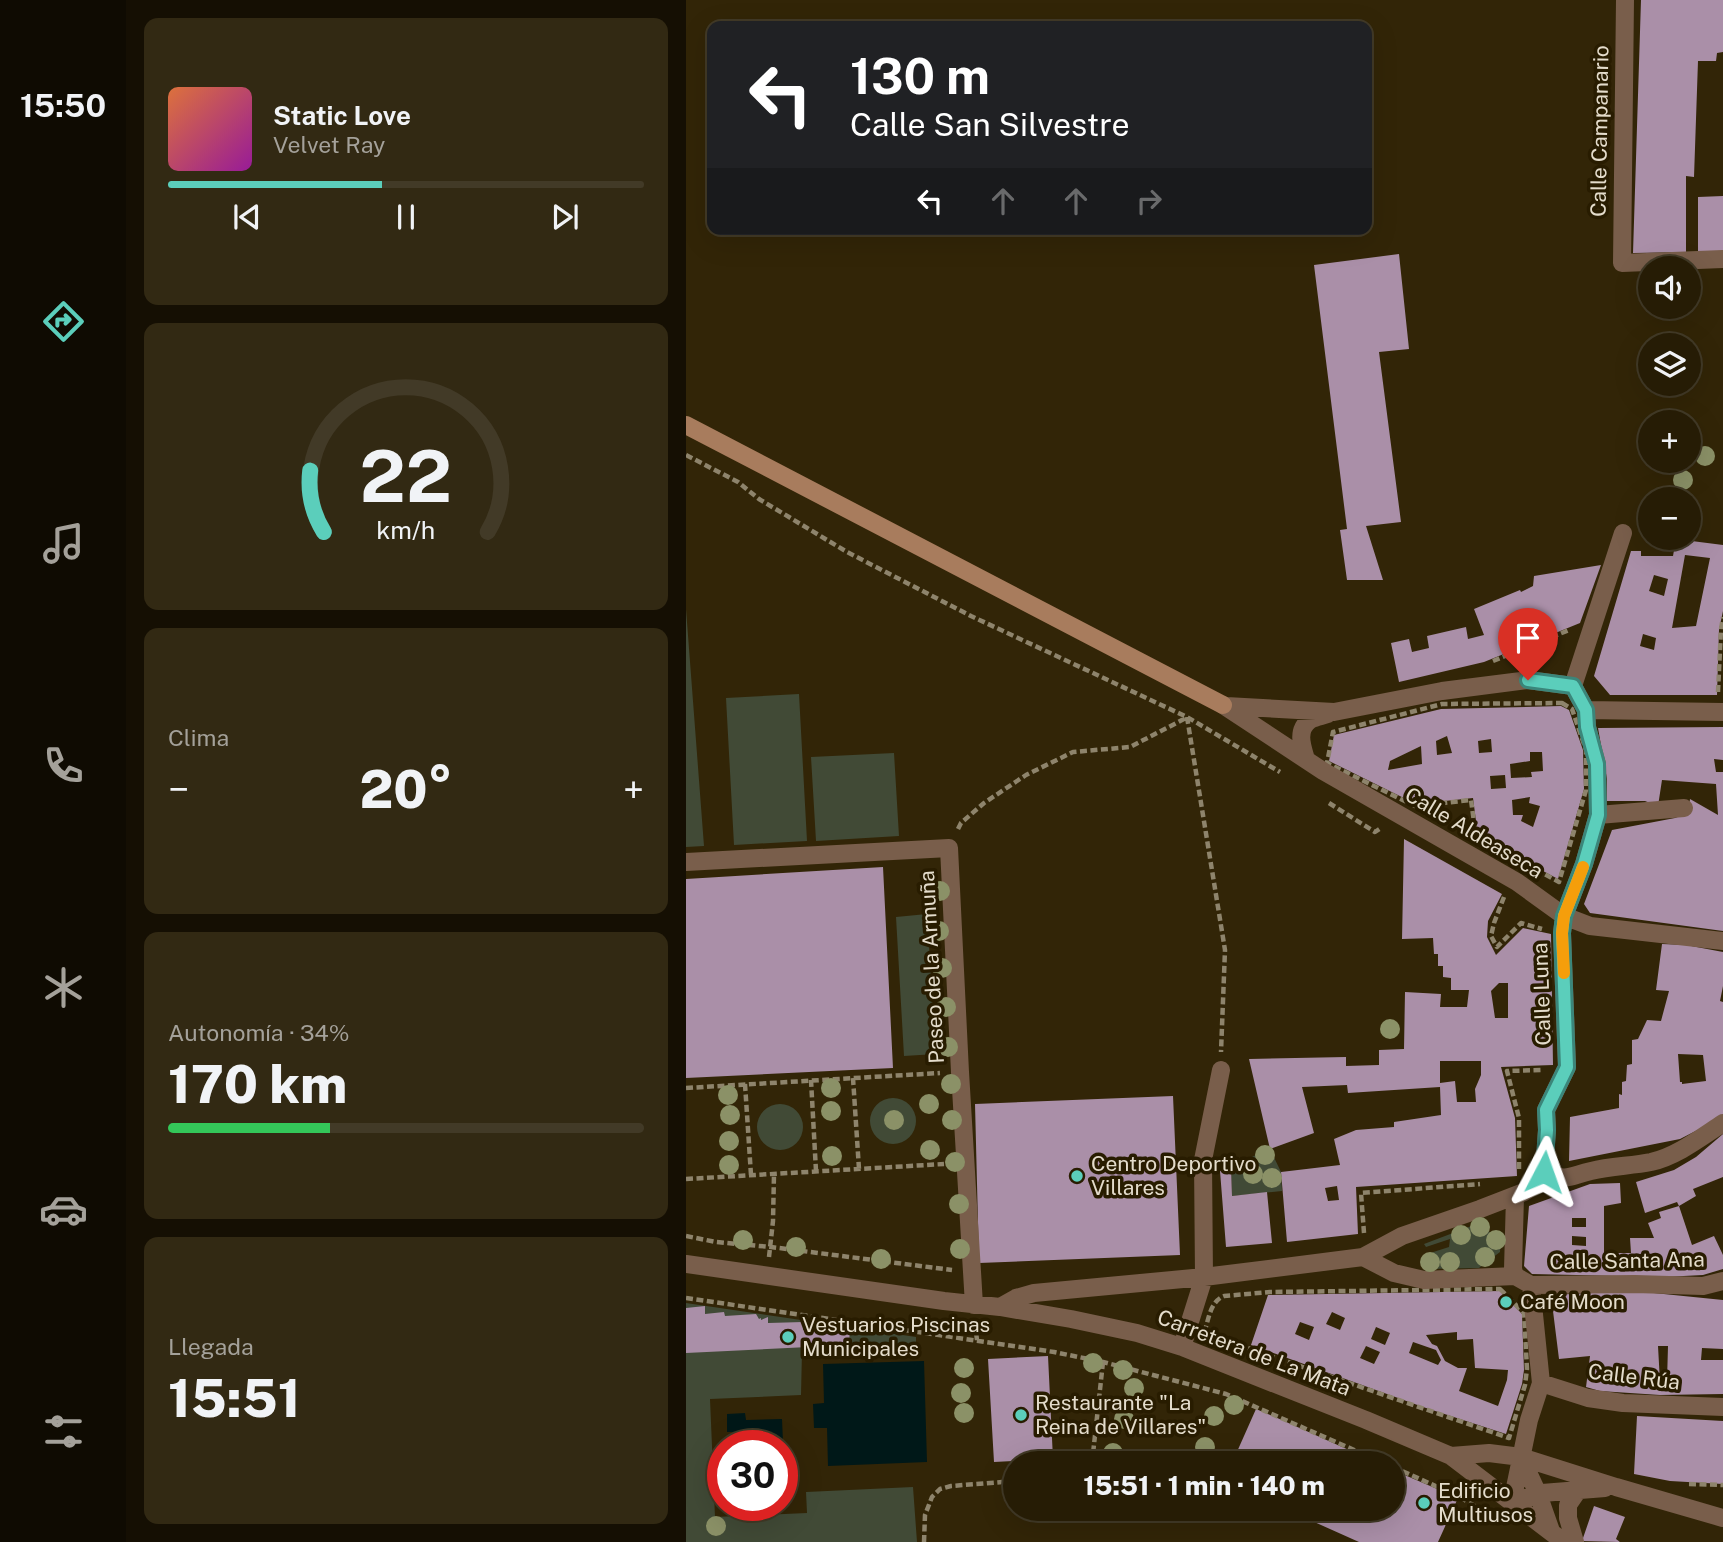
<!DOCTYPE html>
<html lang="es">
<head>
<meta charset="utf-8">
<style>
	body { margin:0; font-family:"Public Sans",sans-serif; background:#322913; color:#f1f3f6; height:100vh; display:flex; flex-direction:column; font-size:26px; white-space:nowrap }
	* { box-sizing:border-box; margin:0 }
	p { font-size:23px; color:#a4a19a }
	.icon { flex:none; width:38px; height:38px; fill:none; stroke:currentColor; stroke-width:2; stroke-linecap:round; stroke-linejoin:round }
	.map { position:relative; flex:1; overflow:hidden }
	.drawer { display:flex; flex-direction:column; gap:18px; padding:18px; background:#150f03; width:560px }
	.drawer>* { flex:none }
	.banner { position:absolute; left:21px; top:21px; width:665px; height:214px; border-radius:14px; box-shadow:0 7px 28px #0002,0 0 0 2px #423a27; background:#202124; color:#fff; overflow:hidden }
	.controls { position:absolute; left:952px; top:256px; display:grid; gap:14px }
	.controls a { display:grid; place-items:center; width:63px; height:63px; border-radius:50%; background:#261c05; box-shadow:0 7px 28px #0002,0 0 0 2px #423a27; font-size:35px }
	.speed { position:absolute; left:21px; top:1430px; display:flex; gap:14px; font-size:35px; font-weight:700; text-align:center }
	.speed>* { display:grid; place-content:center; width:91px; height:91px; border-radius:50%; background:#261c05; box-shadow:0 7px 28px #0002,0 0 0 2px #423a27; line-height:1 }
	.speed .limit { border:10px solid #d22; background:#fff; color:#111 }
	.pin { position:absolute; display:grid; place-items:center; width:60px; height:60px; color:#fff; margin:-72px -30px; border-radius:50% 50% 50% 0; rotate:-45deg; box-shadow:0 0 7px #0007 }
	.pin .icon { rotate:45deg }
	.me { position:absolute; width:77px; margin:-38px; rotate:4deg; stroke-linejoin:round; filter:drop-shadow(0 0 5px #0008) }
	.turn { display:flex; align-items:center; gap:24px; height:147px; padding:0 28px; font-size:32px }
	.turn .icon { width:91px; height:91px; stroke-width:2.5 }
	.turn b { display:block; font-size:49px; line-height:60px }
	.lanes { display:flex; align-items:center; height:66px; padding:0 28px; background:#0003; justify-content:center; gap:35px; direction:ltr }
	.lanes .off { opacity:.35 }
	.big { font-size:52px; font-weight:800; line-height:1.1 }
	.drawer .widget { flex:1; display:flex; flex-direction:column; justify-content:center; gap:10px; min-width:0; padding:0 24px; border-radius:14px; background:#322913 }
	.drawer .dial { align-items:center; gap:0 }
	.dial svg { height:182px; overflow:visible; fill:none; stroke:#423a27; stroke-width:7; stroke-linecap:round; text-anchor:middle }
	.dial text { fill:#f1f3f6; stroke:none }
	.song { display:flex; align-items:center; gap:21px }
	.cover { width:84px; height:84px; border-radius:10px; background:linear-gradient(135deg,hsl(20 70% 55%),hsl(300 70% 35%)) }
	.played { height:7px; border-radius:4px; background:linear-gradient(90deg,#5bcebb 45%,#423a27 45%) }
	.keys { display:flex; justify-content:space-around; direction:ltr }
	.heat { display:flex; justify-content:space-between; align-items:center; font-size:38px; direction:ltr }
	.charge { height:10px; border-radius:5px; background:linear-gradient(90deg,#34c759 34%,#423a27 0) }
	.trip { position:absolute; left:317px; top:1451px; width:402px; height:70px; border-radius:35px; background:#261c05; box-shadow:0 7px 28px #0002,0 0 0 2px #423a27; font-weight:800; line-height:70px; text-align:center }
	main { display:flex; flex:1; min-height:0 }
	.tab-bar { display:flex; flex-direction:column; width:126px; justify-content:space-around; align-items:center; background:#0f0b02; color:#a4a19a }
	.tab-bar .icon { width:49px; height:49px }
	.tab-bar .on { color:#5bcebb }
	.tab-bar b { font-size:32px; color:#f1f3f6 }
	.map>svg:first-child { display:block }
	.green { fill:#414a36 }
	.water { fill:#001818 }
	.building { fill:#aa8fa8; fill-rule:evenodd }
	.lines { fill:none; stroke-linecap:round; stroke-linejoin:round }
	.path { stroke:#8e846c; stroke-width:4.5; stroke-dasharray:7 3.5; stroke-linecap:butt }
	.street { stroke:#795e4b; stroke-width:18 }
	.secondary { stroke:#a87c5d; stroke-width:18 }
	.tree { fill:#8b9167 }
	.route-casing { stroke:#3b867a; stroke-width:18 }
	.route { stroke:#5bcebb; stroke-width:12 }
	.slow { stroke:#f59e0b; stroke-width:12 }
	.poi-dot { fill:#5bcebb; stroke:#281c00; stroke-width:2.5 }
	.labels { text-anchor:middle; stroke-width:7; stroke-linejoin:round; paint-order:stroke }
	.street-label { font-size:21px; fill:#e4dccb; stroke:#281c00 }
	.poi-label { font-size:21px; fill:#e4dccb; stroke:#281c00; text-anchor:start }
</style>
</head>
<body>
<main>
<nav class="tab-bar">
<b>15:50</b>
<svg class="icon on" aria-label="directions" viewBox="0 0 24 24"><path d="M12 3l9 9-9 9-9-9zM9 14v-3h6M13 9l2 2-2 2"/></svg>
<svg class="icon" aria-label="music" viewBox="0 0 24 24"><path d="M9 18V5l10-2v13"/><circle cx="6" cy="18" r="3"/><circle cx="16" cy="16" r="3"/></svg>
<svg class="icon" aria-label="phone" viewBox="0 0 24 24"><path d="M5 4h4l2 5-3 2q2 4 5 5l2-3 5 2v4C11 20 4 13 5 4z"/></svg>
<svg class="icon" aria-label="climate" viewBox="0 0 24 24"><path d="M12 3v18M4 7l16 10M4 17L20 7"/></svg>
<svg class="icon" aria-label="car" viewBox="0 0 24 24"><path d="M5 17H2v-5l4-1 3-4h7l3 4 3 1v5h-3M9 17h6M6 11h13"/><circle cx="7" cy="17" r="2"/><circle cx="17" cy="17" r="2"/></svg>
<svg class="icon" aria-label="filters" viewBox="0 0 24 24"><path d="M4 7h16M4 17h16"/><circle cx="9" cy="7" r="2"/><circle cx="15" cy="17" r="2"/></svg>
</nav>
<section class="drawer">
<div class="widget">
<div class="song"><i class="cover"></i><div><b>Static Love</b><p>Velvet Ray</p></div></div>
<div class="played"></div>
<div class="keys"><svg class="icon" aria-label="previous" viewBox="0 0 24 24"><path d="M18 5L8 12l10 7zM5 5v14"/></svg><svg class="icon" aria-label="pause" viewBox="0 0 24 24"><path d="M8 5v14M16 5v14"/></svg><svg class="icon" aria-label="next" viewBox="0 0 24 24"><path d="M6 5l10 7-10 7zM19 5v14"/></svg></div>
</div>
<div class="widget dial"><svg viewBox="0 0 100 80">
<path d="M14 69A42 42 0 1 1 86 69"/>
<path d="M14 69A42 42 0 0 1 8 42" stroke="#5bcebb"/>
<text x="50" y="56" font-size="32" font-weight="700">22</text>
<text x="50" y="72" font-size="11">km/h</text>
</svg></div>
<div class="widget"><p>Clima</p>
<div class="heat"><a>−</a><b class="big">20°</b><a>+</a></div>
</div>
<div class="widget"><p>Autonomía · 34%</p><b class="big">170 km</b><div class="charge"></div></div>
<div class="widget"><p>Llegada</p><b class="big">15:51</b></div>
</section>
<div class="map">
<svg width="1037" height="1542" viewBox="0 0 1037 1542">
	<rect width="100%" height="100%" fill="#322507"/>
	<path class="green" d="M0,609l18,237 -18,1z
		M113,694l8,147 -73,4 -8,-147z
		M208,753l5,83 -83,5 -5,-84z
		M241,914l9,140 -32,2 -8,-139z
		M184 1121a23 23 0 1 1 46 0a23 23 0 1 1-46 0Z
		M71 1127a23 23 0 1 1 46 0a23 23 0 1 1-46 0Z
		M584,1149l11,23 1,19 -50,5 -1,-30z
		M788,1225l27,12 -1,15 -21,16 -52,1v-15l22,-7 1,-8 -24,8 -2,-3z
		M0,1303l230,34v7l-114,7 -1,44 -91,4 5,118 92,-4 -1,-21 107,-5 4,55h-231z"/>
	<path class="water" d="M238,1361l3,101 -99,4 -1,-38h-13l-1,-24 11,-1 -1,-39z
		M59,1413l1,7 36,-1 2,47h-2v-20l-47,-1 -1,-13h-7v-18z"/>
	<path class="building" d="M955,0h82v52l-6,1 -1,8h-18l-4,116 -8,-1v76l-53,1z
		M1037,196v55h-25v-54z
		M713,254l10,95 -30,3 22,170 -35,4 17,54h-36l-7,-50 7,-1 -33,-264z
		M990,539l47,6v66l-4,19 -2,65h-107l-16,-19 37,-125h10v5h32zM999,555l25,3 -14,68 -24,2zM968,575l14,4 -4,17 -15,-5zM957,634l13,4 -2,12 -14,-4z
		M915,565l-21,58 -96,39 -85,20 -8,-39 18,-4 3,13 17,-4 -2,-12 39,-9 2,12 16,-4 -10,-26 46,-19 1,2 12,-6 1,-10z
		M875,706l8,4 14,40 1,39 -26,90 -80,-43 -5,-38 -57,6 -87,-43 5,-26 107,-26zM761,736l5,17 -15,2 -1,-14zM805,739l1,13 -13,1 -1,-12zM735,746l1,18 -34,6 2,-9zM844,752h12l1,19 -12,1 1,5 -21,1 -1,-14 20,-3zM819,775l1,13 -15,1 -1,-13zM844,797l-1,6 11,3 -7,21 -12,-6 2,-6h-10l-1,-15z
		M1037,727v33l-9,-1 2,13h7v159l-133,-18 -6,-9 28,-74 63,-12 13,-5 2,-14 28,16 -2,-31 -54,-4 -4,26 -13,-5h-38v-22l-9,-51z
		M718,839l98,55 -14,27 -1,16 9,18 27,-27 28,6 2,131 -52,2 14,51 2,58 -161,11 2,47 -71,8 -6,-70 59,-7 -6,-26 22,-9 38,-3v-5l47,-7 -1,-28 -92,6 -1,-8 -45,2 12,46 -44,16 -21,-90 97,-2v9l33,-1v-15l25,-1 1,-57 36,2 -1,13h27l2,-17h-18v-12l-8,-1v-11h-5v-12h-4l-1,-16 -31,1zM813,983h9v35h-13l-4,-27zM754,1061h41v14l-6,14 1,13h-19l-2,-21 -15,2zM651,1186l2,14 -11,1 -3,-13z
		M197,867l10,201 -207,10v-199z
		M976,944l24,1 37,7v34l-3,15 3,1v112l-4,5 -39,20 -111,22 1,-44 49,-9v-14l3,1v-13l4,-1 1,-16 5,-1v-24l6,-1 9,-19 14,1 8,-30 -13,-1zM992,1054l25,1 3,26 -24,3v-2h-2z
		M487,1096l7,159 -201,8 -4,-159z
		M1037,1134v43l-30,12 3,7 -17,10 -2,-4 -32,11 -9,-31 38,-12 22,-13z
		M545,1166l1,30 35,-4 5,51 -46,4 -6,-76z
		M934,1183l1,20 -17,3v47h27l-1,-15h24l-6,-15 13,-5 -2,-6 20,-6 13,39 22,-9 9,19v14l-20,6 -39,2 -132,-3 -8,-8 5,-60 61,-22zM886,1218h14v9h-14zM886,1236l14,1v9l-14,-1z
		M814,1291l22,23 2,56 -2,14 -16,50 -83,-27 -172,-62 17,-50zM646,1312l13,6 -5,12 -14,-6zM614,1322l14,5 -5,13 -14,-6zM690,1327l14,6 -5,12 -14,-6zM771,1332v8l16,-1 2,29 33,2 -1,10 -9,26 -39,-15 8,-23h-9l-13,-7 -8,-15 -5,-2 -6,-9zM727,1342l23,8 5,10 -3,5 -29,-12zM680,1346l14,6 -6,12 -14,-6z
		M948,1291l89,9v49l-21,-1 -1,12h22v34l-63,1 -60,-4 -14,-4 4,-31 -31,3 -8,-64zM972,1346h10l-1,35 -7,1z
		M19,1306v8l19,-2 1,4 31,-2 3,5 2,-1v2l7,-3v6l35,-1v8l47,-3 -1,18 -163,8v-45z
		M362,1356l5,103 -59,3 -6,-103z
		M570,1409l19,8 103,46h-146z
		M951,1416l86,5v63l-53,-3 -36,-7z
		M707,1470l65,28 -20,44h-79l-76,-34h110z
		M908,1506l31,11 -9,22 4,3 -38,-1z"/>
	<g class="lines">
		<path class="path" d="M0,455l52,27 21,17 88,53 124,64 216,101 93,55
			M807,661l76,-31
			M1032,692l3,-63 2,-12
			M876,703l10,6 14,41v40l-27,92 -83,-45 -5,-37 -56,6 -88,-43 6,-31 109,-28z
			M501,717l38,233 -4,102
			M643,803l46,29 6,-4
			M272,829l3,-6 23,-20 42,-28 47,-23 57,-5 56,-29
			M818,897l-10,26 -3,13 6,11 24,-24 21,6
			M167,1078l6,91
			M125,1080l5,91
			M59,1084l6,91
			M0,1088l254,-15
			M833,1169v-51l-12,-47 36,-1
			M0,1179l258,-15
			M678,1233l-3,-40 119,-9
			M0,1236l30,6 55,5 181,23
			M83,1257l4,-36 1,-47
			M814,1289l24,24 3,56 -2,16 -16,53 -302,-104 -2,-4c4,-13 6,-29 19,-34l46,-4z
			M0,1298l368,54 49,10 123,32 158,69
			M289,1324l2,16
			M406,1463l11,-101
			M707,1467l65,29 22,13
			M1003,1484l34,1
			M238,1542l1,-27 7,-18 8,-8 11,-3 64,-5"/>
		<path class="street" d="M939,0l-3,263 101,-4
			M887,686l50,-153
			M537,705l100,66 194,111 47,34 26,10 133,15
			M540,706l108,6 108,-21 86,-11 45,6
			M900,710l137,2
			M620,759c-4,-13 -10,-29 4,-39 5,-3 13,-4 18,-6
			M912,815l86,-7
			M0,862l263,-14 11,224 14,233
			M858,1172c24,10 25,4 47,-1 20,-5 40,-5 60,-9 26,-6 49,-24 72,-39
			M677,1257l31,16 30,7 91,-4
			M0,1264l258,37 56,6 71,12 66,14 45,14 184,73 85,36 113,86
			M845,1285l104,-1 68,2 20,-5
			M314,1307l16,-9 18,-5 170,-16 159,-20 39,-21 78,-27 44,-17 12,-8 8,-12 3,-42 -1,-20 21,-43 -5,-134 2,-17 20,-52 14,-49 -1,-51 -10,-37 -1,-17 -13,-24
			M496,1347l22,-70 -1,-117 18,-90
			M855,1383l47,15 35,5 100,4
			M765,1456l38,-3 32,4 95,30 107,31
			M835,1457l17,37 13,37
			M826,1502l17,-82 12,-37 -10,-98 -16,-9 -2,-7 2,-73
			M826,1502l30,-9 63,-5
			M889,1542l-7,-24v-13l11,-16"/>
		<path class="secondary" d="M0,425l537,280"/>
	</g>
	<g class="tree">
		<circle cx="1019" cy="456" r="10"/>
		<circle cx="997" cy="480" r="10"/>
		<circle cx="254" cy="891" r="10"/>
		<circle cx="253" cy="931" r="10"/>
		<circle cx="256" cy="968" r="10"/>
		<circle cx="260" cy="1007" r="10"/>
		<circle cx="704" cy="1029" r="10"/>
		<circle cx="262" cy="1047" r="10"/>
		<circle cx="265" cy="1084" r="10"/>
		<circle cx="145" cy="1088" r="10"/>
		<circle cx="42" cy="1095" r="10"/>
		<circle cx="243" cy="1104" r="10"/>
		<circle cx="145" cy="1111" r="10"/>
		<circle cx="44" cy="1115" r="10"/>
		<circle cx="208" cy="1120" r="10"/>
		<circle cx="266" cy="1120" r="10"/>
		<circle cx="43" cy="1141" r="10"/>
		<circle cx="244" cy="1150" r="10"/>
		<circle cx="579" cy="1155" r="10"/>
		<circle cx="146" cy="1156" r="10"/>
		<circle cx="269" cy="1162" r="10"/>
		<circle cx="43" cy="1165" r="10"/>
		<circle cx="567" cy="1174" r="10"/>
		<circle cx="586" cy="1178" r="10"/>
		<circle cx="273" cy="1204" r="10"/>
		<circle cx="794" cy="1227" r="10"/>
		<circle cx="775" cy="1235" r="10"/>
		<circle cx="57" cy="1240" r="10"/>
		<circle cx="810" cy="1240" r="10"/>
		<circle cx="110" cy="1247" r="10"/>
		<circle cx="274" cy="1249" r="10"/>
		<circle cx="799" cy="1257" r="10"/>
		<circle cx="195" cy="1259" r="10"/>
		<circle cx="744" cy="1262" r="10"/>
		<circle cx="764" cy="1262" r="10"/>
		<circle cx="407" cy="1363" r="10"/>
		<circle cx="278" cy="1368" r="10"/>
		<circle cx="437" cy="1370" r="10"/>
		<circle cx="448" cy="1388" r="10"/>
		<circle cx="275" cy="1393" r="10"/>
		<circle cx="548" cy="1405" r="10"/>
		<circle cx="278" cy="1413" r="10"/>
		<circle cx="528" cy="1416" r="10"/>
		<circle cx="438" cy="1419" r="10"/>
		<circle cx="519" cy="1447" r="10"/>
		<circle cx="427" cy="1453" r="10"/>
		<circle cx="30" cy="1526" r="10"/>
	</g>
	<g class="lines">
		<g class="route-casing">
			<path id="route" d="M842,680l45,6 13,24 1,17 10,37 1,51 -14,49 -20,52 -2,17 5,134 -21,43 1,20 -3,42"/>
		</g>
		<use href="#route" class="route"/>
		<path class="slow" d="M878,973l-2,-40 2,-17 19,-49"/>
	</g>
	<g class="poi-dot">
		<circle cx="391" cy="1176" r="7"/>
		<circle cx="820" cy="1302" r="7"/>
		<circle cx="102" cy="1337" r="7"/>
		<circle cx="335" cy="1415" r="7"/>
		<circle cx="738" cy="1503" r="7"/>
	</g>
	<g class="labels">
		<g class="street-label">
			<text transform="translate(914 131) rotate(-89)" y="7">Calle Campanario</text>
			<text transform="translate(788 833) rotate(31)" y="7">Calle Aldeaseca</text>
			<text transform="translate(246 967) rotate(-93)" y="7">Paseo de la Armuña</text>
			<text transform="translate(856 994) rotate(-92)" y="7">Calle Luna</text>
			<text transform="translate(941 1261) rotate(-1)" y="7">Calle Santa Ana</text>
			<text transform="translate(568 1353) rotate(21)" y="7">Carretera de La Mata</text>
			<text transform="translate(948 1377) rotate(7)" y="7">Calle Rúa</text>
		</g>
		<g class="poi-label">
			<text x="405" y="1171">Centro Deportivo<tspan x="405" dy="24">Villares</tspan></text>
			<text x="834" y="1309">Café Moon</text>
			<text x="116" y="1332">Vestuarios Piscinas<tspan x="116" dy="24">Municipales</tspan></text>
			<text x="349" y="1410">Restaurante "La<tspan x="349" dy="24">Reina de Villares"</tspan></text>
			<text x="752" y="1498">Edificio<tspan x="752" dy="24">Multiusos</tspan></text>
		</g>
	</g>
</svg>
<div class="controls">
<a><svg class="icon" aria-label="sound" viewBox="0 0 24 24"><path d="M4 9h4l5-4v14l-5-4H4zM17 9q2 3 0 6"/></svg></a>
<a><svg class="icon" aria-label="layers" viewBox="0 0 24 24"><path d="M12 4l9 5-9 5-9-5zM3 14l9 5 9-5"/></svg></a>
<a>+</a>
<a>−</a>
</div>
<div class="speed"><div class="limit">30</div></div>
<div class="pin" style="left:842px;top:680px;background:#d93025"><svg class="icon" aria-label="arrive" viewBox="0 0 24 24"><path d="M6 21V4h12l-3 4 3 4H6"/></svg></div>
<svg class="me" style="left:858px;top:1172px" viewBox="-20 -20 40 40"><path d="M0-17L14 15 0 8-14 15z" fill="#5bcebb" stroke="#fff" stroke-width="4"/></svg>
<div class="trip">15:51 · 1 min · 140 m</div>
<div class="banner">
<div class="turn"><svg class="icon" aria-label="left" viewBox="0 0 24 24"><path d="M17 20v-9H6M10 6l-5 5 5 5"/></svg><div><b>130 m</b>Calle San Silvestre</div></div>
<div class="lanes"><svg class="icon" aria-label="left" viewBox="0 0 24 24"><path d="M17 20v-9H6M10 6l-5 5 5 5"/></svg><svg class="icon off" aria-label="ahead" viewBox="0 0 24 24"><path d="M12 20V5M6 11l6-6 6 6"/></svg><svg class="icon off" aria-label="ahead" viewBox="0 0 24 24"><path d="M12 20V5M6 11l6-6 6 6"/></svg><svg class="icon off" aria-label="right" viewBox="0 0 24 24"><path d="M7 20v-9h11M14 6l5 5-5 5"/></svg></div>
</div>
</div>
</main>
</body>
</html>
